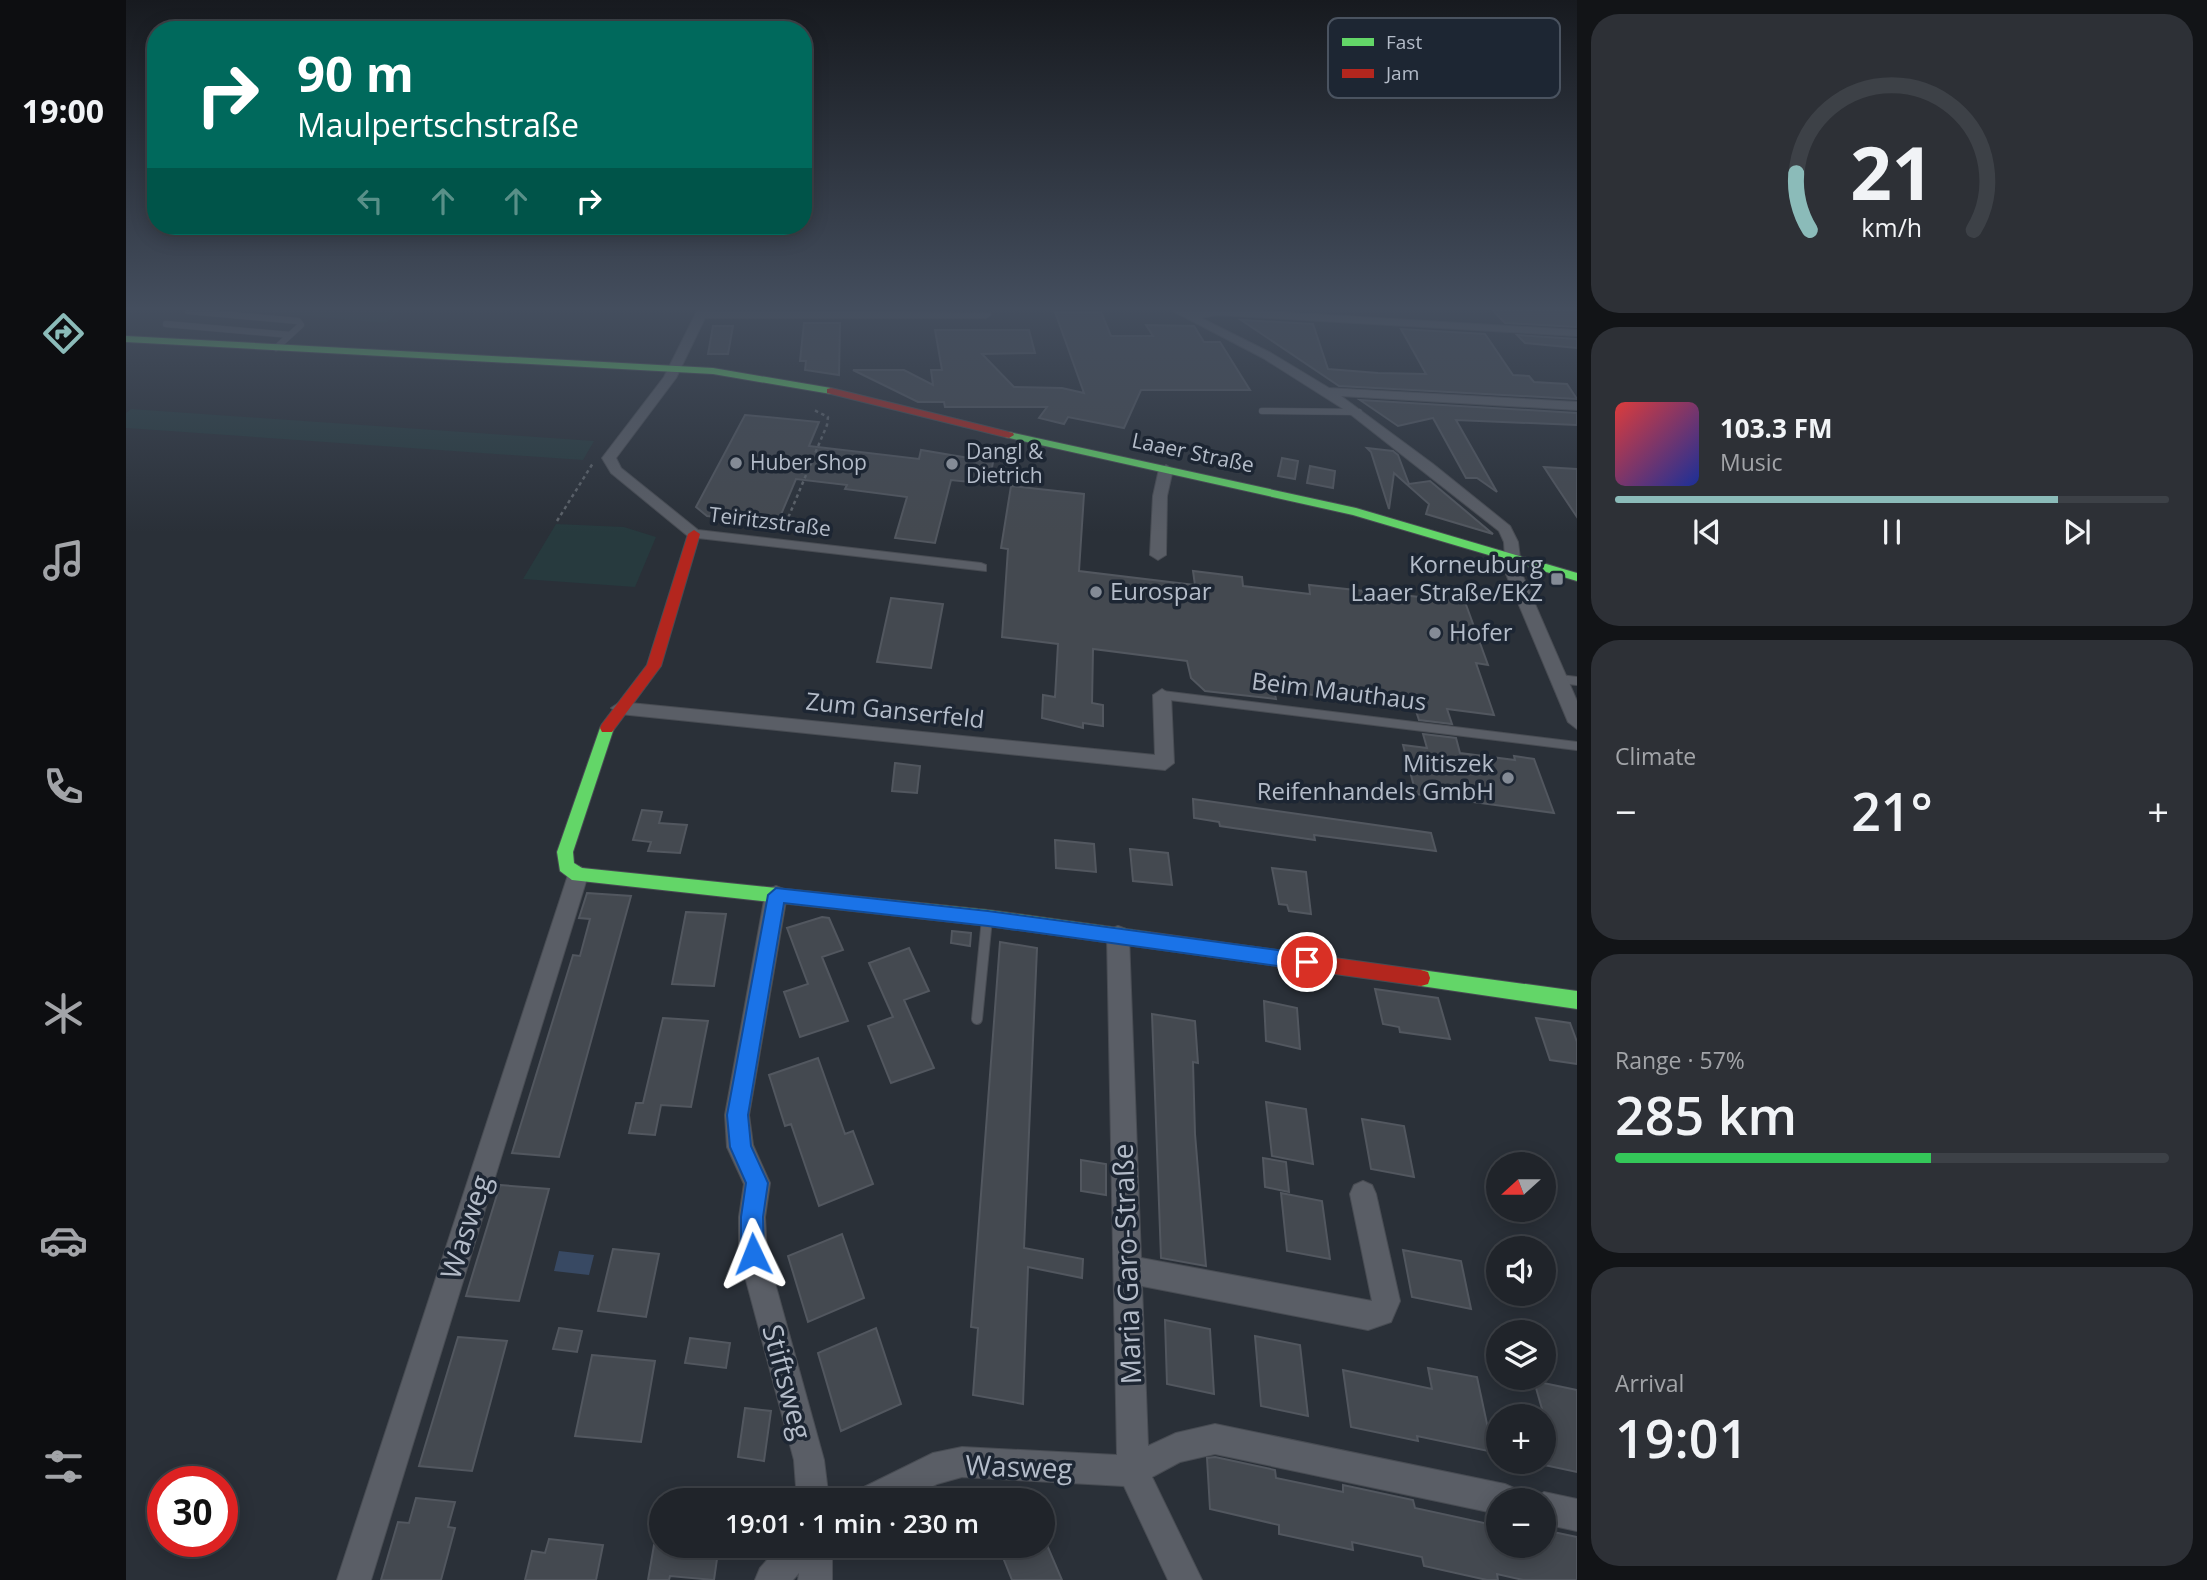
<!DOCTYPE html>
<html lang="en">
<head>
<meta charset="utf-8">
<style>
	body { margin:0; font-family:"Open Sans",sans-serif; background:#2d3036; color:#f1f3f6; height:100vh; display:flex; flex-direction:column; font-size:26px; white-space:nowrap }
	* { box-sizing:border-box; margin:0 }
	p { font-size:23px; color:#a2a4a8 }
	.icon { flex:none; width:38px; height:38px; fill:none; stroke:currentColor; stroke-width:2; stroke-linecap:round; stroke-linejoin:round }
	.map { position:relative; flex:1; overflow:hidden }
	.panel { display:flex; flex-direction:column; gap:14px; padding:14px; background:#121417; width:630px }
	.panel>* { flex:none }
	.banner { position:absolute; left:21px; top:21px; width:665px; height:214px; border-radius:28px; box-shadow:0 4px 18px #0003,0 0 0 2px #3d4147; background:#00695c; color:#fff; overflow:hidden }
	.needle { width:46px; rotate:249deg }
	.tools { position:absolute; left:1360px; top:1152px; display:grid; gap:14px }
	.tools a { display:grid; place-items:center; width:70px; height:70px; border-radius:50%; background:#20242a; box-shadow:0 4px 18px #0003,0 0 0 2px #3d4147; font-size:35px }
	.speed { position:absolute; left:21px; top:1466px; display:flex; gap:14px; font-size:35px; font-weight:700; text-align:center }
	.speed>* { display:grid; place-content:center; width:91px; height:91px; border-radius:50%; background:#20242a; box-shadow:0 4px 18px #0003,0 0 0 2px #3d4147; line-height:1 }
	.speed .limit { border:10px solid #d22; background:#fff; color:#111 }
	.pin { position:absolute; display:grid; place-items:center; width:60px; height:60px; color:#fff; margin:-30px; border:4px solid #fff; border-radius:50%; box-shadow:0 2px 7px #0007 }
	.me { position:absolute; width:77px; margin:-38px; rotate:358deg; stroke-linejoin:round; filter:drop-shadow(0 0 5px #0008) }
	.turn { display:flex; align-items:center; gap:24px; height:147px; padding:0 35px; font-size:32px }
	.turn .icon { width:91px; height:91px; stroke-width:2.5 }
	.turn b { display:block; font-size:49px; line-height:60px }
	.lanes { display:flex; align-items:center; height:66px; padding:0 35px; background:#0003; justify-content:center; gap:35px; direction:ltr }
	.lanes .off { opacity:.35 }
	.big { font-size:52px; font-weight:600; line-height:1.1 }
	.panel .tile { flex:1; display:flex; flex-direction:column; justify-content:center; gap:10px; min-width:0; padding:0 24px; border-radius:28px; background:#2d3036 }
	.panel .dial { align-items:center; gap:0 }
	.dial svg { height:182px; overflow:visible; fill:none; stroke:#3d4147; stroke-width:7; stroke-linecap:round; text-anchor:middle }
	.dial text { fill:#f1f3f6; stroke:none }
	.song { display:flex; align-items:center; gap:21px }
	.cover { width:84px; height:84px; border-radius:10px; background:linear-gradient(135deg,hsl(0 70% 55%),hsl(230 70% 35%)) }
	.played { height:7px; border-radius:4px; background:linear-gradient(90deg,#8bbbb9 80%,#3d4147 80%) }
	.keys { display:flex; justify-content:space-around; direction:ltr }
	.heat { display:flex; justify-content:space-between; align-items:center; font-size:38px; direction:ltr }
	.charge { height:10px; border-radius:5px; background:linear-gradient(90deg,#34c759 57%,#3d4147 0) }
	.trip { position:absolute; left:523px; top:1488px; width:406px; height:70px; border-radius:35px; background:#20242a; box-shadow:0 4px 18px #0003,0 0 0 2px #3d4147; font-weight:600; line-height:70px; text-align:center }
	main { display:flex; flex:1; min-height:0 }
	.tabs { display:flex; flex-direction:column; width:126px; justify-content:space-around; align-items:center; background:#0d0e11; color:#a2a4a8 }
	.tabs .icon { width:49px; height:49px }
	.tabs .active { color:#8bbbb9 }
	.tabs b { font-size:32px; color:#f1f3f6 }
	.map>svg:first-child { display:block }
	.green { fill:#273a3e }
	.water { fill:#384963 }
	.building { fill:#444950; stroke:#52575f; stroke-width:2 }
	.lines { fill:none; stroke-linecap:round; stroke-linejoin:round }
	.lane-far2-casing { stroke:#484c53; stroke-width:7 }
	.lane-far1-casing { stroke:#484c53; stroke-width:10 }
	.lane-casing { stroke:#484c53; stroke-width:12 }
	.street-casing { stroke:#484c53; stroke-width:2 }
	.fast-casing { stroke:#484c53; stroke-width:2 }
	.jam-casing { stroke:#484c53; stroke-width:2 }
	.path { stroke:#5d636a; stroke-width:2.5; stroke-dasharray:3.5 3.5; stroke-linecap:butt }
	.lane-far2 { stroke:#5a5e66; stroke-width:6 }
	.lane-far1 { stroke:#5a5e66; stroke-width:8 }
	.lane { stroke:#5a5e66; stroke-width:10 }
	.street { fill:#5a5e66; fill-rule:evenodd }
	.fast { fill:#63d668; fill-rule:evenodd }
	.jam { fill:#b3261e; fill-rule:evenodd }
	.route { fill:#1a73e8; stroke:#114b97; stroke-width:2 }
	.poi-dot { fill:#848b96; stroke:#1d2633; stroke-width:2.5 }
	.labels { text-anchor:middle; stroke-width:7; stroke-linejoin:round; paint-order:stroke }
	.far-poi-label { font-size:21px; fill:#b4bcc9; stroke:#1d2633; text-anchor:start }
	.far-street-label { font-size:21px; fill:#b4bcc9; stroke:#1d2633 }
	.poi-label { font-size:24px; fill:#b4bcc9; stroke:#1d2633; text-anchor:end }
	.street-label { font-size:24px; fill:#b4bcc9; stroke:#1d2633 }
	.near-street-label { font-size:28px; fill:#b4bcc9; stroke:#1d2633 }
	.key { fill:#1d2633; stroke:#4a5360; stroke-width:2 }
	.key-label { font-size:19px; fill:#b4bcc9 }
</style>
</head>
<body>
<main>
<nav class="tabs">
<b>19:00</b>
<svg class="icon active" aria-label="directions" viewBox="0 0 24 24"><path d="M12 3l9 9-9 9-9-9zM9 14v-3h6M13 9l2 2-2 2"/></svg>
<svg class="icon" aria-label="music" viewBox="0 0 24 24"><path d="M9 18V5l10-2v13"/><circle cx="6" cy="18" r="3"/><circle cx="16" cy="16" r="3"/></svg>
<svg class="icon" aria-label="phone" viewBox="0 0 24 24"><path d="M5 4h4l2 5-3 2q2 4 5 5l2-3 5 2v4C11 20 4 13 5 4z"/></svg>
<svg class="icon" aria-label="climate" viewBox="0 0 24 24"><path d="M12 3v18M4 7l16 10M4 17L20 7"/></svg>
<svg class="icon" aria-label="car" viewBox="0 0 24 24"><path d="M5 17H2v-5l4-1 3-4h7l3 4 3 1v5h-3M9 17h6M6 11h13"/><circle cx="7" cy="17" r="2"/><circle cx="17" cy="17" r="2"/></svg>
<svg class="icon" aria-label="filters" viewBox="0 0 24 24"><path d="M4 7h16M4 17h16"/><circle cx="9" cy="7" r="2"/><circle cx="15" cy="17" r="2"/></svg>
</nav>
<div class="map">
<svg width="1451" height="1580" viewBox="0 0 1451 1580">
	<rect width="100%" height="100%" fill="#2a3038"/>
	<path class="green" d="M124,311h150l-14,12z
		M5,409l463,32 -11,19 -457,-32v-15z
		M430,524l68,3 32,10 -21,50 -112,-8z"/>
	<path class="water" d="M433,1251l35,4 -5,20 -35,-4z"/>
	<path class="building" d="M1367,311h84v16l-72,-4z
		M929,312h46l10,24h42l-7,-11 48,1 10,16h16l30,48h-109l-17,38 -56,-11 -4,7 -25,-6 8,-11h-102l-1,-5h-26l-65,-32h51l29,15 -2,-15h11l-7,-40h94l6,23 -53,1 32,33 48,1 22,5z
		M1115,320l72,4 15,45 50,4 48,1 -25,-45 84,5 28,41 16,1 5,6 33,2 10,15 -238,-13z
		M678,323h36l-1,52 -34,-5 1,-9h-6z
		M587,326h20l-5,28h-20z
		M1391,335l60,4v9l-52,-5z
		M1234,400l217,13v12l-121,-5 41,72 -20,-14h-11l-33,-60 -35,8z
		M619,415l74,7 -10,24 110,13 2,-9 72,12 -4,22 -38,-4 -16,63 -40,-5 12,-41 -62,-8 2,-4 -51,-6 -19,45 -70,-8 -11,-9z
		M1241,448l26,3 5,4 11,29 21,-3 63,53 -67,-20 3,-10 -35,-31 -5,36 -18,-57z
		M1156,458l16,3 -3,18 -17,-3z
		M1184,466l25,5 -2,17 -26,-5z
		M1418,467l33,2v48l-22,-33z
		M885,486l73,8 -5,77 116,14 -2,-14 49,6 1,9 67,8 -1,-9 156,17 23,63 -12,-2 18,52 -47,-6 5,15 -33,-4 -4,-12 -141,-18 2,9 -71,-8 -14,-13 -4,-17 -94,-12 -1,54 11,2v21l-20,-3v5l-41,-10 1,-23 12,2 3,-53 -56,-7 6,-88 -7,-1z
		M765,598l52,6 -12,64 -54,-6z
		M1297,734l33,4 4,15 55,7 -1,-4 20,3 20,54 -138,-19 -13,-49 24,3z
		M769,763l25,3 -3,27 -25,-2z
		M1067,799l238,34 5,18 -122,-16 1,5 -95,-14 -1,-4 -25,-4z
		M516,810l20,2 -3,11 28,2 -7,28 -32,-2 3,-9 -18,-2z
		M929,840l39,4 2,28 -40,-4z
		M1004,849l38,4 4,32 -39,-4z
		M1146,868l34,4 5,42 -22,-3 -2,-6 -8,-1z
		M461,893l44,3 -72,261 -47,-4 61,-198 7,1 10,-37 -11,-1z
		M560,912l40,2 -12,72 -42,-2z
		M696,917l7,1 14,32 -21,7 26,64 -48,16 -16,-45 24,-8 -21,-56z
		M826,931l19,2 -1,13 -19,-3z
		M874,942l37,6 -13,300 59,11 -1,19 -54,-11 -5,137 -50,-9 5,-67 -7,-1z
		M783,948l20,43 -25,9 30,68 -43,15 -23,-57 25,-9 -24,-54z
		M1249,989l63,9 12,41 -50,-7 -1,-5 -16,-3z
		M1138,1001l33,7 3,41 -34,-8z
		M1026,1014l43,7 3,42 -5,-1 2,72 11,132 -45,-8z
		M537,1018l45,3 -17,86 -30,-2 -6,30 -26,-2 7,-30h7z
		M1410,1018l34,5 7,19v22l-27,-4z
		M692,1058l27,76 8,-3 20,53 -54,22 -28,-82 -6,2 -16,-51z
		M1140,1102l40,7 7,55 -41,-8z
		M1236,1119l42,7 10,51 -43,-8z
		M1137,1158l23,4 3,30 -24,-5z
		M955,1160l25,4v31l-25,-4z
		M374,1185l49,4 -30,112 -53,-5z
		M1155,1193l41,8 8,58 -43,-8z
		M716,1234l22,64 -56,24 -20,-66z
		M487,1249l46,5 -13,63 -48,-6z
		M1277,1250l58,11 10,48 -59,-12z
		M1039,1320l45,9 4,65 -47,-10z
		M433,1328l23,3 -5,21 -24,-3z
		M750,1328l25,76 -60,27 -23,-78z
		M1129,1336l45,9 8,71 -47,-10z
		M332,1337l49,4 -35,130 -53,-5z
		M564,1338l40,5 -4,25 -41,-5z
		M466,1355l63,6 -14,81 -66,-6z
		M1302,1368l49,9 16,75 -76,-16 1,5 -67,-14 -8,-57 89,19z
		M1408,1381l43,9v82l-33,-7v-49z
		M619,1408l26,3 -7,50 -26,-4z
		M1089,1457l60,13 1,8 67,14v-7l70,15 2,8 83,18v19h46v-15l33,7v43h-54l-26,-6 1,6h-11l-63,-14 -2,-9 -70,-15 1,8 -74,-16v-9l-69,-16 -3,-51z
		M290,1498l39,4 -7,25 7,1 -14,52h-60l17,-58 11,1z
		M423,1539l54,6 -7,35h-71l7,-29 13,2z
		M528,1545h65l-5,35 -44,-4 -1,4h-21z
		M872,1545h49l15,35h-50z"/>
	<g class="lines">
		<g class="lane-far2-casing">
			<path id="lane-far2" d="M62,311l110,10 3,4 -25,23
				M40,324l124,11
				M1136,411l97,1"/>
		</g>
		<g class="lane-far1-casing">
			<path id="lane-far1" d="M1434,679l17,2
				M1036,695l415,51"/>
		</g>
		<g class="lane-casing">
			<path id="lane" d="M851,1019l10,-100"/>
		</g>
		<g class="street-casing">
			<path id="street" d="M571,311l293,2 1,2 -5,3h-281l-29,60 -60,80 5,10 77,62 283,33 5,2v6l-297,-34 -78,-64 -9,-15 62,-81z
				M1047,311h88l316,19v6l-360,-21 -16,3 70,35 58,35 248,14v8l-236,-14 92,68 77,62 8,16 4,32 55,127v28l-9,-7 -62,-148 -2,-32 -5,-11 -154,-121 -82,-52z
				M1040,465l7,4 -6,27 -1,59 -8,5 -8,-5 3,-59 6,-27z
				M1036,689l9,6 3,68 -9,7 -545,-56 -9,-6 9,-6 535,53 -2,-60z
				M452,866l7,3 3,6 -217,705h-34l231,-705 3,-6z
				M650,886l7,3 4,6 -38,220 4,30 17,38 -5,34 2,37 57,206 5,40h-32l-3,-40 -55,-206v-37l5,-33 -17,-37 -2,-32 40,-220 4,-6z
				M992,926l8,3 3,7 12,322 231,43 -22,-107 4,-9 9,-4 9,4 4,9 24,107 -9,21 -23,8 -226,-44 6,160 28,-13 39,-9 290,60 11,5 5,11h-23v14l-283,-60 -35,8 -28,15 50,103h-34l-44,-94 -162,-9 -25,7 -32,16h-50l5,-11 73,-36 29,-6 155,8 -10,-519 3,-7z
				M1418,1492l33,7v32l-33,-7v-24h-12z
				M654,1545h52v35h-34l1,-7 -6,7h-38l5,-12z"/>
		</g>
		<g class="fast-casing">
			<path id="fast" d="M0,336l587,32 118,20 5,3 -5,3 -118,-20 -587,-32z
				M883,432l347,76 221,65v8l-224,-66 -348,-78v-4z
				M481,723l7,5 -41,124 1,11 8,5 406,42 160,22 6,2 3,6 -3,6 -6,2 -160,-22 -416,-46 -12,-9 -3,-19 43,-124z
				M1295,970l156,21v18l-156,-23 -7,-2 -2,-6 2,-6z"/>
		</g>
		<g class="jam-casing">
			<path id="jam" d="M705,388l182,45 1,2 -5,3 -182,-45v-4z
				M568,530l6,4 -39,132 -49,66h-10l-2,-4 2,-4 45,-59 41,-131z
				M1022,932l273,38 7,2 2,6 -2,6 -7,2 -273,-38 -6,-2 -3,-6 3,-6z"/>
		</g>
		<path class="path" d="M431,521l36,-58
			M657,530l44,-105 1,-8 -14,-7"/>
		<use href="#lane-far2" class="lane-far2"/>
		<use href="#lane-far1" class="lane-far1"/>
		<use href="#lane" class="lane"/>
		<use href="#street" class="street"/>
		<use href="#fast" class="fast"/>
		<use href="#jam" class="jam"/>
	</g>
	<linearGradient id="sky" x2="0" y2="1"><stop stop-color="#171a1f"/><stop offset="0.58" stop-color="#444e5e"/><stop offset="1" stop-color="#444e5e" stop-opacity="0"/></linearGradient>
	<rect width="1451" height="532" fill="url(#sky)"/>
	<path class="route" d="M650,888l212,23 319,43 7,2 2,6 -2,6 -7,2 -319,-44 -204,-23 -36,212 3,31 17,37 -5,34 1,37 -3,8 -8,4 -8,-4 -4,-8v-37l5,-34 -16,-36 -3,-32 41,-220z"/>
	<g class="poi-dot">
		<circle cx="610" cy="463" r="7"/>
		<circle cx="826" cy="464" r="7"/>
		<rect x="1424" y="572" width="14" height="14" rx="3.5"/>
		<circle cx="970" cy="592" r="7"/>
		<circle cx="1309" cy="633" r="7"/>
		<circle cx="1382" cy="778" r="7"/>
	</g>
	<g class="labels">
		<g class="far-poi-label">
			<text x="840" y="459">Dangl &amp;<tspan x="840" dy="24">Dietrich</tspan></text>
			<text x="624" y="470">Huber Shop</text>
		</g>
		<g class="far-street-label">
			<text transform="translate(1067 453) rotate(12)" y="7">Laaer Straße</text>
			<text transform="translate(644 522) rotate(7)" y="7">Teiritzstraße</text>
		</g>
		<g class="poi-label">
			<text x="1417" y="573">Korneuburg<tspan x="1417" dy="28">Laaer Straße/EKZ</tspan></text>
			<text x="984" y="600" text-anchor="start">Eurospar</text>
			<text x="1323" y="641" text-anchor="start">Hofer</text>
			<text x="1368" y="772">Mitiszek<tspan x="1368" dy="28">Reifenhandels GmbH</tspan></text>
		</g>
		<g class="street-label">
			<text transform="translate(1213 692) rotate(7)" y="8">Beim Mauthaus</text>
			<text transform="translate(769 711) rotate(6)" y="8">Zum Ganserfeld</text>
		</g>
		<g class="near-street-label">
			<text transform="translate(340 1227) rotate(-72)" y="10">Wasweg</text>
			<text transform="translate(1001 1264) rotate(-92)" y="10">Maria Garo-Straße</text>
			<text transform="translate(661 1382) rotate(75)" y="10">Stiftsweg</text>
			<text transform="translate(893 1467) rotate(2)" y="10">Wasweg</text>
		</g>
	</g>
	<rect x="1202" y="18" width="232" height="80" rx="10" class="key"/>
	<rect x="1216" y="38" width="32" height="8" fill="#63d668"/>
	<rect x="1216" y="69" width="32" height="9" fill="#b3261e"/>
	<g class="key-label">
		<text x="1260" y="49">Fast</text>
		<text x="1260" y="80">Jam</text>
	</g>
</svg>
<div class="tools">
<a><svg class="needle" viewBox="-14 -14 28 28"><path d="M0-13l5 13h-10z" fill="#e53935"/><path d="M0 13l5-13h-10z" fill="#a2a4a8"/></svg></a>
<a><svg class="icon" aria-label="sound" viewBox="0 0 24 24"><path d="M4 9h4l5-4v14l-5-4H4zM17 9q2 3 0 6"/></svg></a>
<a><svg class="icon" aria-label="layers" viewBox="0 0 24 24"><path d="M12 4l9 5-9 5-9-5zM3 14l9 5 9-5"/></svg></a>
<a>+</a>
<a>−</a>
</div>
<div class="speed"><div class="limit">30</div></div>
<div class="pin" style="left:1181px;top:962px;background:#d93025"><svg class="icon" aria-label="arrive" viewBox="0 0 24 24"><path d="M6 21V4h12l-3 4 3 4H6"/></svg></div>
<svg class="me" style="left:627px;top:1254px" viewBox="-20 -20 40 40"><path d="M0-17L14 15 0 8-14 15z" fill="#1a73e8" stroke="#fff" stroke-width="4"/></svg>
<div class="trip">19:01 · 1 min · 230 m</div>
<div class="banner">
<div class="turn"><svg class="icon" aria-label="right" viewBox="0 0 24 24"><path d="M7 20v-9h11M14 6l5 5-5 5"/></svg><div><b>90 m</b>Maulpertschstraße</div></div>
<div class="lanes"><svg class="icon off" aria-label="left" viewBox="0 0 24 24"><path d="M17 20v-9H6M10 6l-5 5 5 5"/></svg><svg class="icon off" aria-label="ahead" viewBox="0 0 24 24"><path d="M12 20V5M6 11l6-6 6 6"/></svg><svg class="icon off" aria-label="ahead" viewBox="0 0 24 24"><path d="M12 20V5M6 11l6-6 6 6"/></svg><svg class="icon" aria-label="right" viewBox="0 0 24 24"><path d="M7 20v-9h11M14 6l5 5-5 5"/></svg></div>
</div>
</div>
<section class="panel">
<div class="tile dial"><svg viewBox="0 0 100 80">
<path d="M14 69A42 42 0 1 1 86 69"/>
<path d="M14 69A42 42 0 0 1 8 44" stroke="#8bbbb9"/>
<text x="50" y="56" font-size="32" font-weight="700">21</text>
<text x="50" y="72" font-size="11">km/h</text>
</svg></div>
<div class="tile">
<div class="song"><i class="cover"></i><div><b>103.3 FM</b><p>Music</p></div></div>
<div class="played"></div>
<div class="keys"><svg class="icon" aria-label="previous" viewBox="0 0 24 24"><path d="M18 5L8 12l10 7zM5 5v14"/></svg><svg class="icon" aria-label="pause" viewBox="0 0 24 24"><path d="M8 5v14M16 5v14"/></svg><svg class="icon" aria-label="next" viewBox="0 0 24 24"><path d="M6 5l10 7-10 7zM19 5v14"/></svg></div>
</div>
<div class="tile"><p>Climate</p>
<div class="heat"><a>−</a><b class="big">21°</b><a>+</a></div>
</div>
<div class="tile"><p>Range · 57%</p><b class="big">285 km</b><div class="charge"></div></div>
<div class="tile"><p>Arrival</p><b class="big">19:01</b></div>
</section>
</main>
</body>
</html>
